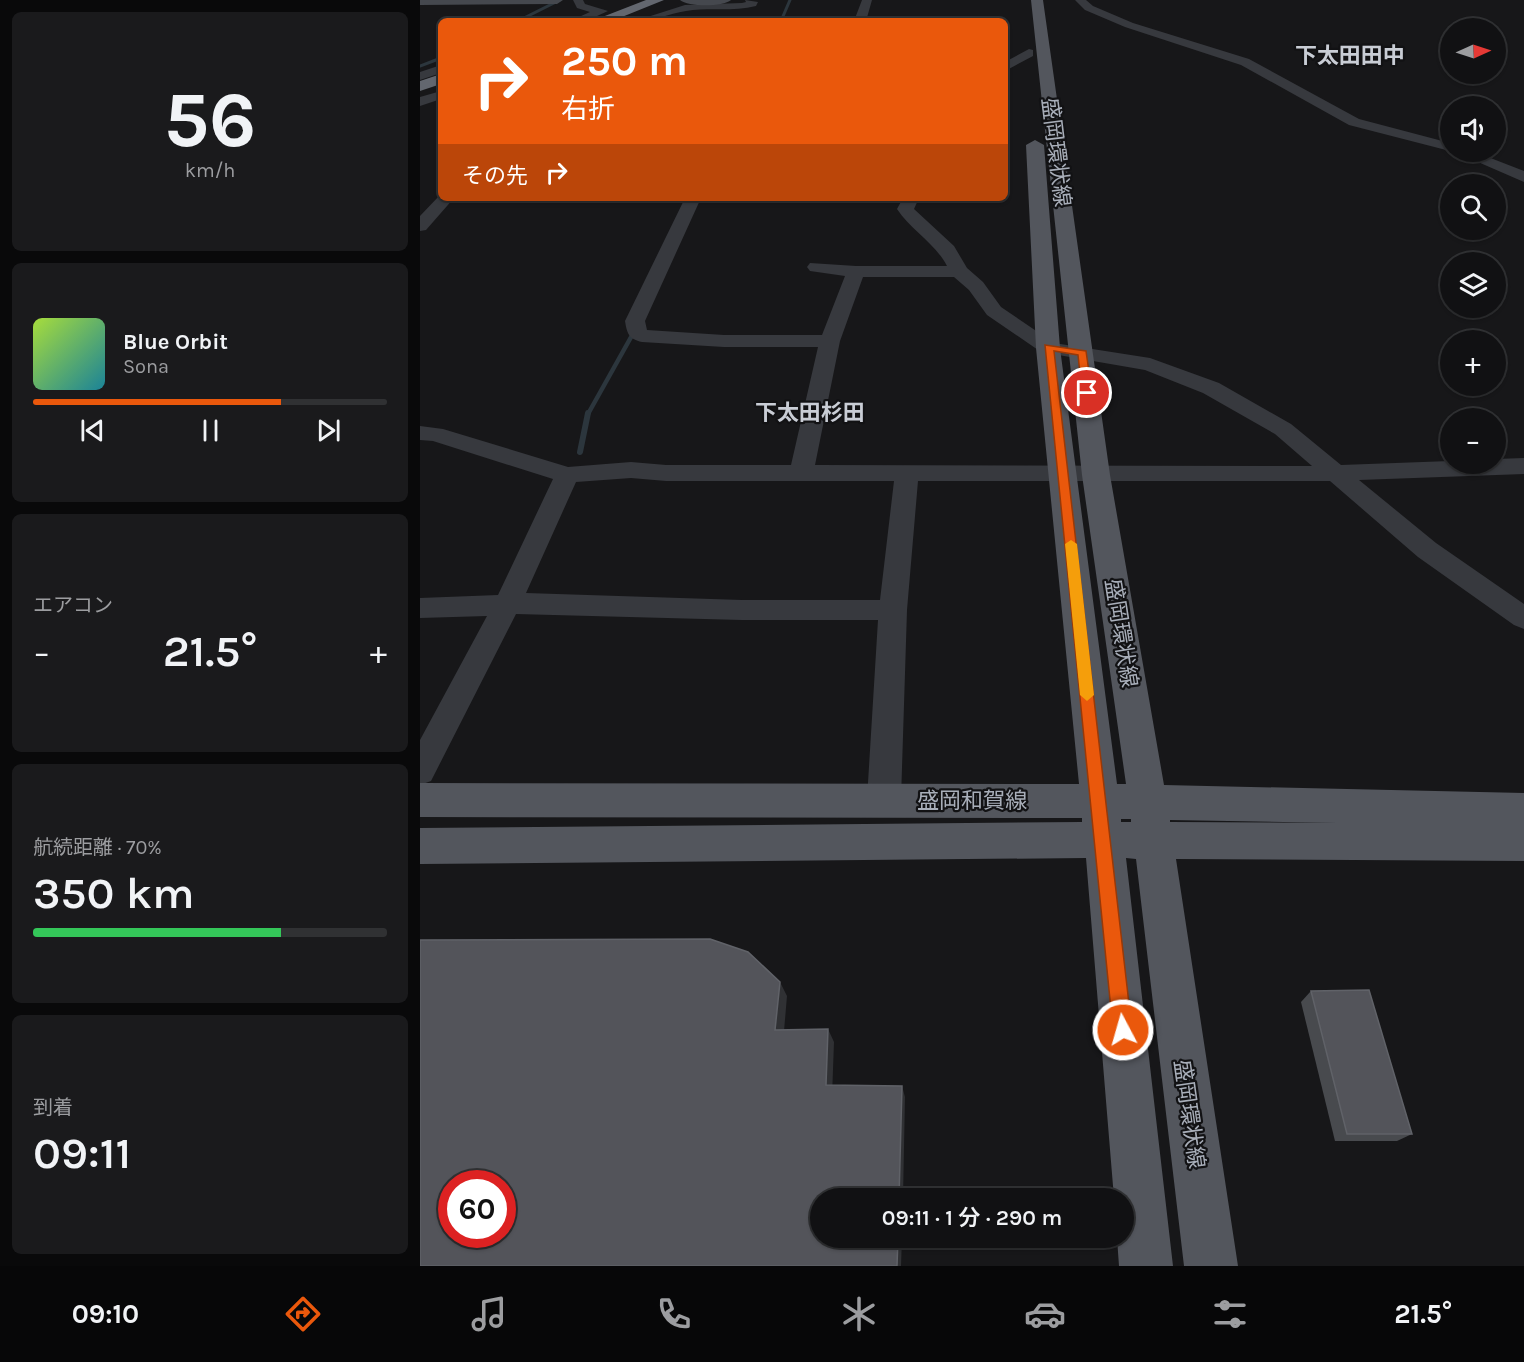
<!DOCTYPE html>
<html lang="ja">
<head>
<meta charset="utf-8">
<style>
	body { margin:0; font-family:Karla,"Noto Sans JP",sans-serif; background:#1a1a1c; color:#f1f3f6; height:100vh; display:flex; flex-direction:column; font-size:22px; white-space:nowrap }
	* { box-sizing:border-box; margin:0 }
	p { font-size:20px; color:#9c9da0 }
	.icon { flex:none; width:33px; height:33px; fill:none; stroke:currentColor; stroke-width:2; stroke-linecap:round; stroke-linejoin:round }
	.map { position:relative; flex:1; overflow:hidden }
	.drawer { display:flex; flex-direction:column; gap:12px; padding:12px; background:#09090a; width:420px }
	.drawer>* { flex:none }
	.top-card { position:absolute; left:18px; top:18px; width:570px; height:183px; border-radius:9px; box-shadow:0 2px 4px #0004,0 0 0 2px #303133; background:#ea580c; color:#fff; overflow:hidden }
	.needle { width:39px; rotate:87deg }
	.tools { position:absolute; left:1020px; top:18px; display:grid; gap:12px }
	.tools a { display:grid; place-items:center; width:66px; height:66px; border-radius:50%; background:#111113; box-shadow:0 2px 4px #0004,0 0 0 2px #303133; font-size:30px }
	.speed { position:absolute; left:18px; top:1170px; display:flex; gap:12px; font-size:30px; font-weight:700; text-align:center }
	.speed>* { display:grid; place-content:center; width:78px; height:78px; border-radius:50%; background:#111113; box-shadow:0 2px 4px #0004,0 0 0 2px #303133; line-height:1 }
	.speed .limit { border:9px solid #d22; background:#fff; color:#111 }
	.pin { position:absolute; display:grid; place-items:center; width:51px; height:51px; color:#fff; margin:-26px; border:3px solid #fff; border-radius:50%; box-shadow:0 2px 6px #0007 }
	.me { position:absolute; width:66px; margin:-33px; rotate:354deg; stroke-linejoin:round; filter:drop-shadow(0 0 4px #0008) }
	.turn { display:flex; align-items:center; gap:21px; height:126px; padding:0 24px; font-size:27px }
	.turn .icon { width:78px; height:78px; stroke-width:2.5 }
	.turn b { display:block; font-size:42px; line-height:51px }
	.then { display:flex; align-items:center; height:57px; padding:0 24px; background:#0003; gap:12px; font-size:22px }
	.big { font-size:45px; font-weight:600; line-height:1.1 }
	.drawer .tile { flex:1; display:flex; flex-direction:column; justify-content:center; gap:9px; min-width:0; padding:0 21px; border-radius:9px; background:#1a1a1c }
	.drawer .dial { align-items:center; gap:0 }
	.dial b { font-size:78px; line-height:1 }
	.song { display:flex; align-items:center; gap:18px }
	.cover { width:72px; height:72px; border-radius:9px; background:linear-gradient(135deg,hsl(80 70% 55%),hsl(190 70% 35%)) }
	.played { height:6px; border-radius:3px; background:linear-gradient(90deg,#ea580c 70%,#303133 70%) }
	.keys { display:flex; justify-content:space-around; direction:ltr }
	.heat { display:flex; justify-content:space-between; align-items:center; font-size:33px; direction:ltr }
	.charge { height:9px; border-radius:4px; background:linear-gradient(90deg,#34c759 70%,#303133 0) }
	.trip { position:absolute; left:390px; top:1188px; width:324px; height:60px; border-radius:30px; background:#111113; box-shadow:0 2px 4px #0004,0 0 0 2px #303133; font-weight:600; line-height:60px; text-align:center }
	.menu { display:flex; height:96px; justify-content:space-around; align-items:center; background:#070708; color:#9c9da0 }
	.menu .icon { width:42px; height:42px }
	.menu .on { color:#ea580c }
	.menu b { font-size:27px; color:#f1f3f6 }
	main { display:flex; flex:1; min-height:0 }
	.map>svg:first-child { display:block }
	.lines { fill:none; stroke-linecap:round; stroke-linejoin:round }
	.stream-far2 { stroke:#2c363d; stroke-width:3 }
	.stream-far1 { stroke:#2c363d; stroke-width:4.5 }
	.stream { stroke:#2c363d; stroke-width:6 }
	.street { fill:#37393e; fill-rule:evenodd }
	.secondary { fill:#45484e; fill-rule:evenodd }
	.primary { fill:#53565d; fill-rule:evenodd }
	.highway { fill:#63676f; fill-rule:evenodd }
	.wall { fill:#484a4e }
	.shaded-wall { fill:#303134 }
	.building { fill:#53545a; stroke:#606268; stroke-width:1.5; fill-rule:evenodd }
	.route { fill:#ea580c; stroke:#983908; stroke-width:1.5 }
	.slow { fill:#f59e0b }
	.labels { text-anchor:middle; stroke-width:4.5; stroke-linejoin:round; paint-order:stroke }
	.far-quarter-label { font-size:22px; font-weight:bold; fill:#c9cdd5; stroke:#121214 }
	.street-label { font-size:22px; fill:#a8aeb9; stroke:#121214 }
</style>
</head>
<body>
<main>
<section class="drawer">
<div class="tile dial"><b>56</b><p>km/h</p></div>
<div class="tile">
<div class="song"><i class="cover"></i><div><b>Blue Orbit</b><p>Sona</p></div></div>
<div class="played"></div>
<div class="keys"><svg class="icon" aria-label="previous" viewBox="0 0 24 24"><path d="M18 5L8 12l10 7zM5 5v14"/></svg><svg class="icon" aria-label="pause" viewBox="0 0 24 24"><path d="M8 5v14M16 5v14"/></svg><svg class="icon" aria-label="next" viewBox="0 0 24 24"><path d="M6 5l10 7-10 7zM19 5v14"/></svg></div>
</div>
<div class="tile"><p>エアコン</p>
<div class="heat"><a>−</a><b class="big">21.5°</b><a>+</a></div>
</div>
<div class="tile"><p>航続距離 · 70%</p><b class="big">350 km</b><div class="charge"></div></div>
<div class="tile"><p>到着</p><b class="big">09:11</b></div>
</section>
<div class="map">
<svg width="1104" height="1266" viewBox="0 0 1104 1266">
	<rect width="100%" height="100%" fill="#171719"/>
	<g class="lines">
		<path class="stream-far2" d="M98,21l42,-21
			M361,21l9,-21
			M0,66l21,-8"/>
		<path class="stream-far1" d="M168,414l47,-84"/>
		<path class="stream" d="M160,452l8,-39"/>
		<path class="street" d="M153,0h10l2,4 23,7 -22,10h-16l20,-9 -13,-4z
			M325,0l13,2 -2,4c-23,6 -47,1 -70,5 -18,3 -32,10 -51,10l50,-16 57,-2 4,-1z
			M442,0h10l-6,21h-12z
			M655,0h11l7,6 40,17 116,36 110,60 91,24v8l-101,-26 -108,-60 -116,-38 -40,-17z
			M609,49l4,1v6l-28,15v-9z
			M21,65v8l-21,7v-8z
			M21,91v8l-21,7v-9z
			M1035,152h20l49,19v11z
			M20,195l1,3h13l-28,32 -6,1v-15z
			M265,198h16l-56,123 2,9 77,5h98l23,-59 -35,-5 -3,-4 3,-4 46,3h91c-12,-23 -36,-36 -50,-57l6,-11h16l-5,11 40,37 13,22 16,14 18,25 53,36 96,15 69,25 72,41 50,41 109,-4v3h46v-5l28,-1v16l-165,6 77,63 88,61v25l-10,-4 -96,-68 -88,-76h-412l-11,129 -6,189 -5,10 -12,5 -12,-5 -5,-10 11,-179h-136l-226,-6 -85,167 -11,4v-45l67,-124 -67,2v-20l78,-3 55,-116 -120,-38 -13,-1v-14l23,3 125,38 63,-5 35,3h125l27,-118h-94l-82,-5c-13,-3 -15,-8 -17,-21zM443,277h91l15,13 18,25 54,37 104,18 58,23 72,41 37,32 -497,-1 25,-124zM211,478l35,3h228l-14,119h-138l-216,-7 50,-111z"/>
		<path class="secondary" d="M0,0h143l-6,4 -137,1z
			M260,0h51c-8,7 -43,7 -51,0z"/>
		<path class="primary" d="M611,0h12l67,475 54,310 360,8v68l-348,-2 62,407h-54l-48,-407 -10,-1 47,408h-54l-2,-28h7v-40h-10l-28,-340 -666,6v-36l662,-6v-4l-662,-1v-34l659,1 -43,-436 -10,-203 9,-5 9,5 16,203 57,436h9l-44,-309zM701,819h10v3h-10zM750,820l168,3 -168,-1z"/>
		<path class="highway" d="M226,0h18l-52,21h-20z
			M21,74v10l-21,7v-10z"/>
	</g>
	<path class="wall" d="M891,991l101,143 -15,7h-62l-34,-139z"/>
	<path class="shaded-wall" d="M360,982l7,14 -4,47 -8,-13z
		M408,1029l6,13 -2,55 -6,-12z
		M482,1086l3,11 -2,101h-4z
		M478,1238h4l-1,28h-4z"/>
	<path class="building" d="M290,939l38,13 32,30 -5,48 53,-1 -2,56 76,1 -3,112h-79v40h78l-1,28h-477v-326zM32,1184h50v50h-50z
		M949,990l43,144h-65l-36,-143z"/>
	<path class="route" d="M625,345l41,6 6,42 -5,3 -5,-3 -4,-38 -24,-4 78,679 -3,6 -6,3 -7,-3 -3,-6z"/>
	<path class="slow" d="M651,540l6,4 17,151 -7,6 -7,-6 -15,-151z"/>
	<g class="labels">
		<g class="far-quarter-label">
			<text x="930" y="63">下太田田中</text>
			<text x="390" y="420">下太田杉田</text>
		</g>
		<g class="street-label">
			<text transform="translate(637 152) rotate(83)" y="8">盛岡環状線</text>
			<text transform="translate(702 633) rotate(81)" y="8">盛岡環状線</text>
			<text x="552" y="808">盛岡和賀線</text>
			<text transform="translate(770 1114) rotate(82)" y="8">盛岡環状線</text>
		</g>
	</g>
</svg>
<div class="tools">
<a><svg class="needle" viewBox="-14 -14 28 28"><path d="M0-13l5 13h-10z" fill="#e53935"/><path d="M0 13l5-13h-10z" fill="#9c9da0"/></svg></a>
<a><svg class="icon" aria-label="sound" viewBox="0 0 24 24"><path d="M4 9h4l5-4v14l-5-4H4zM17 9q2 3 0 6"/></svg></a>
<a><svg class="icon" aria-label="search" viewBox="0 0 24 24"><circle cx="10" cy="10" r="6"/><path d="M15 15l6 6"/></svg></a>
<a><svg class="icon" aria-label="layers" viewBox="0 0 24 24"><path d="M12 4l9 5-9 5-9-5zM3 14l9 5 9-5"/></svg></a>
<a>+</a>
<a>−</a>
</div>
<div class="speed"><div class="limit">60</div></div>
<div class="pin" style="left:667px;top:393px;background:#d93025"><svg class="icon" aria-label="arrive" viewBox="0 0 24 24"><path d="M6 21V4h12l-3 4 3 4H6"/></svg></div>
<svg class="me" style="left:703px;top:1030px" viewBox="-20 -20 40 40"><circle r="17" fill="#ea580c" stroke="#fff" stroke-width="3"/><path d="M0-11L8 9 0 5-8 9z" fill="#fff"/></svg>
<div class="trip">09:11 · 1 分 · 290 m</div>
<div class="top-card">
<div class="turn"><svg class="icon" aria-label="right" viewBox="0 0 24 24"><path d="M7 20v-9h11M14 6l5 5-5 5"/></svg><div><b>250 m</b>右折</div></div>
<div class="then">その先<svg class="icon" aria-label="right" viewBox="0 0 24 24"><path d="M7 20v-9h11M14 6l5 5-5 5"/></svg></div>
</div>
</div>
</main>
<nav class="menu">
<b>09:10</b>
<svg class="icon on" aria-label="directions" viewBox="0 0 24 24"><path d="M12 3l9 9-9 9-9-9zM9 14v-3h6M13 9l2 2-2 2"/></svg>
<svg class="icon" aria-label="music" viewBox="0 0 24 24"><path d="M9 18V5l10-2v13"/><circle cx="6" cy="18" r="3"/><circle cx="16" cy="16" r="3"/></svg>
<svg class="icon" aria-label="phone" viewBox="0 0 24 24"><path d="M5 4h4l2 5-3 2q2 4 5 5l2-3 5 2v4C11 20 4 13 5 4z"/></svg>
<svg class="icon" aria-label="climate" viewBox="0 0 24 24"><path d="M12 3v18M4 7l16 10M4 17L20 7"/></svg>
<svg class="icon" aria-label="car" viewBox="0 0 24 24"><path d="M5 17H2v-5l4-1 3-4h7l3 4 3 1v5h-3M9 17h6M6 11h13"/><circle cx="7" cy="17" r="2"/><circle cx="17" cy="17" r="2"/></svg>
<svg class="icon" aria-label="filters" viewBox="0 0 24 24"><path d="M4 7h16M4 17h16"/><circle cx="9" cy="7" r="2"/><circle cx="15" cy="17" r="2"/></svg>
<b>21.5°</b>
</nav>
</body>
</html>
